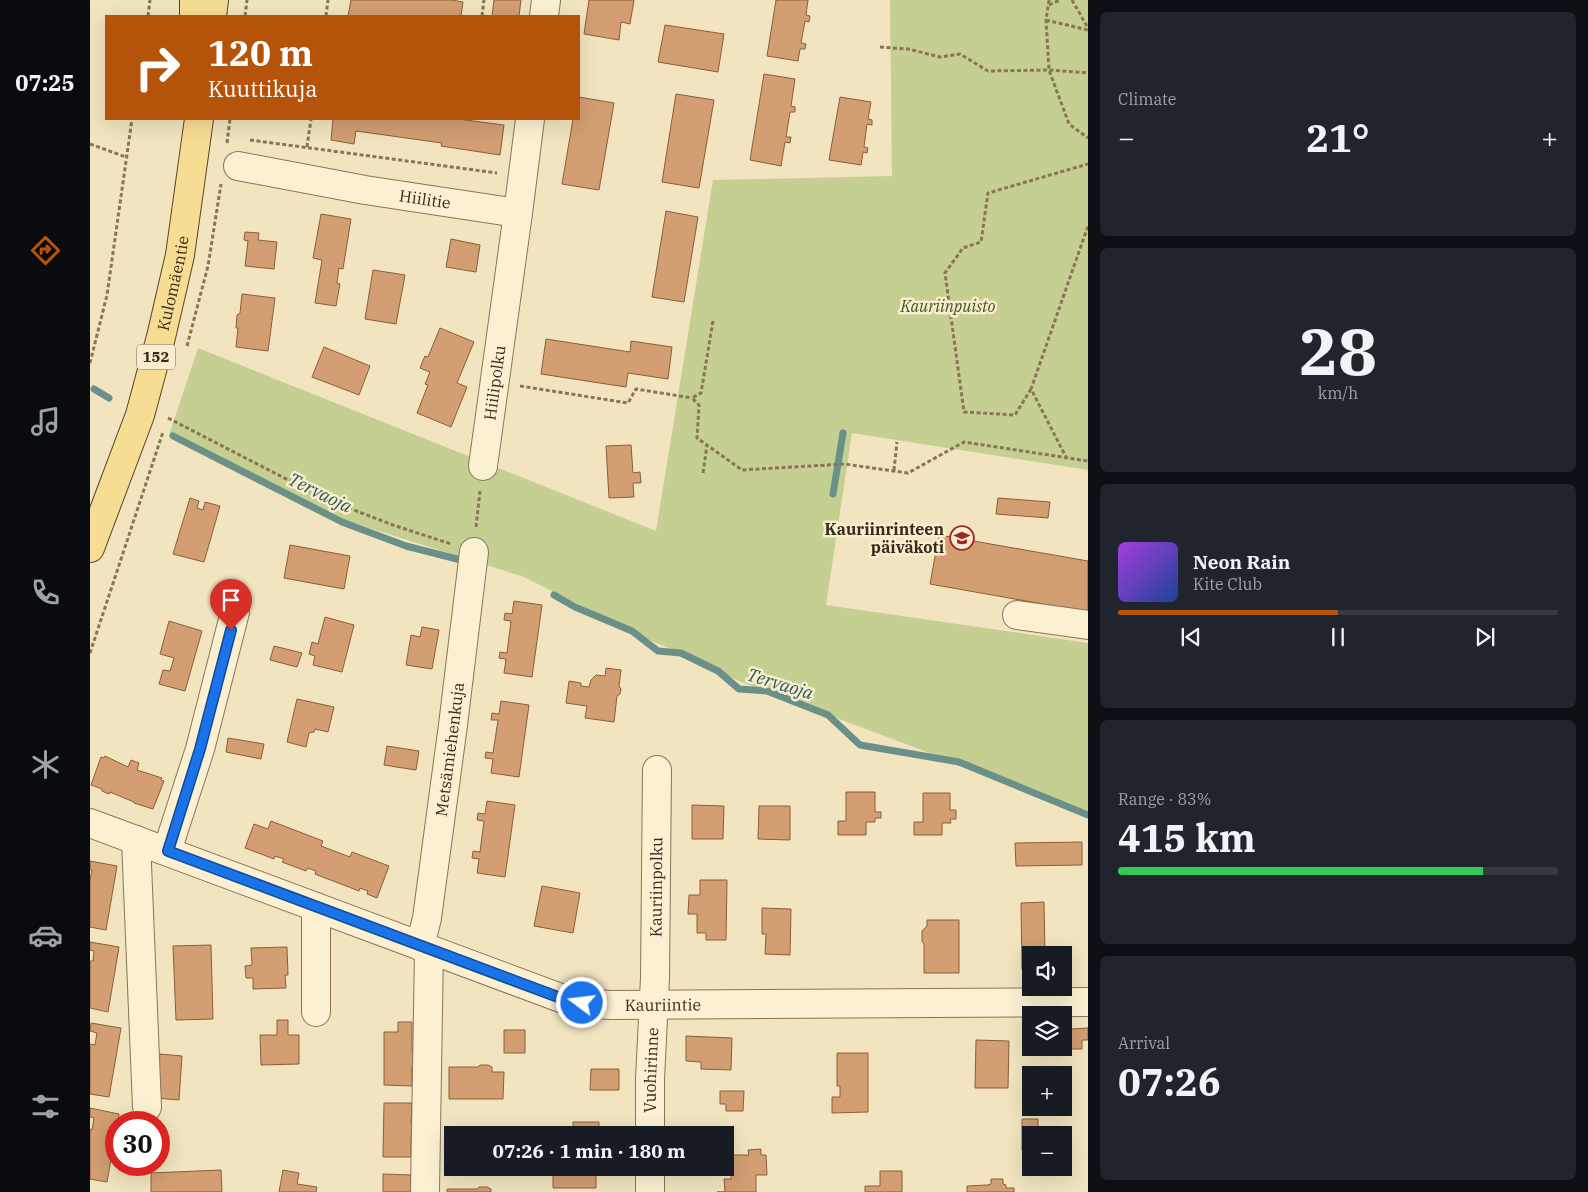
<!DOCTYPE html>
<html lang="en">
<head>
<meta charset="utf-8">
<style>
	body { margin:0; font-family:"IBM Plex Serif",serif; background:#20242c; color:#f1f3f6; height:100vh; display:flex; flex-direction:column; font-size:19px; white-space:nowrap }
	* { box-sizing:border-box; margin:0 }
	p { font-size:16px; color:#9ea1a6 }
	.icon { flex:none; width:28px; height:28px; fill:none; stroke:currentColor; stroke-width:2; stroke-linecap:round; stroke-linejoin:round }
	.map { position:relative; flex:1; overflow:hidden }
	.side { display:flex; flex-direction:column; gap:12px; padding:12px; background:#0d0f14; width:500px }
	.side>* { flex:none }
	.guide { position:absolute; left:15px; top:15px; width:475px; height:105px; border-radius:0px; box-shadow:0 5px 20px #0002; background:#b45309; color:#fff; overflow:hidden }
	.buttons { position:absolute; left:932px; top:946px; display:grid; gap:10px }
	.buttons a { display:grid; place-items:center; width:50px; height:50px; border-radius:0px; background:#171b24; box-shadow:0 5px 20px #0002; font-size:25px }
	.speed { position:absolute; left:15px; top:1111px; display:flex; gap:10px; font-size:25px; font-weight:700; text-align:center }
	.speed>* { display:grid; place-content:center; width:65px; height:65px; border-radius:50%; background:#171b24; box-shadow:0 5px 20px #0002; line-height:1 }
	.speed .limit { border:8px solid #d22; background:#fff; color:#111 }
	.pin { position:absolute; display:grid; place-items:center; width:42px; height:42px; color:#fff; margin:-51px -21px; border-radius:50% 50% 50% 0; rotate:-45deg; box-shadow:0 0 5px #0007 }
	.pin .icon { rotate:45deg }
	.me { position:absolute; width:55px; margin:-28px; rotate:285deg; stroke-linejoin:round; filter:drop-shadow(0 0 4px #0008) }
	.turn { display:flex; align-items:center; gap:18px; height:105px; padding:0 20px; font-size:22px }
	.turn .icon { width:65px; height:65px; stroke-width:2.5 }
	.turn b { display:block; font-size:35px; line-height:42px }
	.big { font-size:38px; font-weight:700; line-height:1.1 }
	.side .tile { flex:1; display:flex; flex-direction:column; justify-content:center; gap:8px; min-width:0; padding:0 18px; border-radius:8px; background:#20242c }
	.side .dial { align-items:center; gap:0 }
	.dial b { font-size:65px; line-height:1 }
	.song { display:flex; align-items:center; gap:15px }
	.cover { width:60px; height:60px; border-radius:8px; background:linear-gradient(135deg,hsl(280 70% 55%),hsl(220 70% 35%)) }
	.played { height:5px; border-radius:2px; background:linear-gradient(90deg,#b45309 50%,#363941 50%) }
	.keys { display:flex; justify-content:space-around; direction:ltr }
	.heat { display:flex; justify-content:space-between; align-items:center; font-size:28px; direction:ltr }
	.charge { height:8px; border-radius:4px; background:linear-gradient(90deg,#34c759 83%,#363941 0) }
	.trip { position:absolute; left:354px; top:1126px; width:290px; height:50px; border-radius:0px; background:#171b24; box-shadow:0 5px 20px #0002; font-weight:700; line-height:50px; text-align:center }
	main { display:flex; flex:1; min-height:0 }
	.tab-bar { display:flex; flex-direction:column; width:90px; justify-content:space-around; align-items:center; background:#090b0e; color:#9ea1a6 }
	.tab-bar .icon { width:35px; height:35px }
	.tab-bar .active { color:#b45309 }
	.tab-bar b { font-size:22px; color:#f1f3f6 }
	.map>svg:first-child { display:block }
	.green { fill:#c5cf92 }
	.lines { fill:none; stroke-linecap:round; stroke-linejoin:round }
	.stream { stroke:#699189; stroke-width:7 }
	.building { fill:#d29e72; stroke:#8b5e3a }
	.minor-casing { stroke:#8b7456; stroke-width:30 }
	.major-casing { stroke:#58422b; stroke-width:30 }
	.path { stroke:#8b7456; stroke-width:3; stroke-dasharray:4 2.5; stroke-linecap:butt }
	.minor { stroke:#fbf1d2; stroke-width:28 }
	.major { stroke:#f7dd93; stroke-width:28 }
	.route-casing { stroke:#114b97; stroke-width:12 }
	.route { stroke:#1a73e8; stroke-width:9 }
	.labels { text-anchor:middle; stroke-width:5; stroke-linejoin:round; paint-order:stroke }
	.shield { fill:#f8eecf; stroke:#726651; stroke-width:1 }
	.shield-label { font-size:15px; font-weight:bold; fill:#392b1b }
	.street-label { font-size:16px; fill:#392b1b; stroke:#f8eecf }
	.park-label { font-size:16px; font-style:italic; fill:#475721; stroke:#f8eecf }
	.poi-label { font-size:16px; font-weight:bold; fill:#392b1b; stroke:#f8eecf; text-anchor:end }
	.water-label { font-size:18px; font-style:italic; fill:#2a5a59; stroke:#f8eecf }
</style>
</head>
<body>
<main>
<nav class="tab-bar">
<b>07:25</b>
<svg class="icon active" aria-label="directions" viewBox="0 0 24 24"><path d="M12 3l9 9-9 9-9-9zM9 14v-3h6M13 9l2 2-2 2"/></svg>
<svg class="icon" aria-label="music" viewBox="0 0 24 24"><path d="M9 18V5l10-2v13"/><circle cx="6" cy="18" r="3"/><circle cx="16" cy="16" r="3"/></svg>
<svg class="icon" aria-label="phone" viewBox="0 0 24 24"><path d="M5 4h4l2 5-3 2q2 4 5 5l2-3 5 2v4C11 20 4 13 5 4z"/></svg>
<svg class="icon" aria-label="climate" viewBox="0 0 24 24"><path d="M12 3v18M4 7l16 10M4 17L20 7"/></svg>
<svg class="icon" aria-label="car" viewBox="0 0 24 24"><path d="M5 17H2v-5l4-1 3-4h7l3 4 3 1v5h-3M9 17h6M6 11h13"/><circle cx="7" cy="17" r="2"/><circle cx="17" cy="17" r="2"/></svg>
<svg class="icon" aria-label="filters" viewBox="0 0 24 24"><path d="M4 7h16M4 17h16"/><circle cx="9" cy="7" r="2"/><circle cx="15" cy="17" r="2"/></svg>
</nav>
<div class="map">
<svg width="998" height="1192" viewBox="0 0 998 1192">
	<rect width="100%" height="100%" fill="#f1e4bf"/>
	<path class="green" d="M800,0h198v470l-236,-37 -26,172 262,38v170l-349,-132 -65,-31 -20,-8 -130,-65 -208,-66 -147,-76 29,-87 458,183 57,-351 179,-4z"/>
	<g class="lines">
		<path class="stream" d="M4,389l15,9
			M83,436l169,86 64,24 55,14
			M743,494l10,-61
			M464,595l21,12 57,24 26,20 23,2 37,18 21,18 28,2 61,24 32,30 99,17 129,53"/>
	</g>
	<path class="building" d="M261,0h101l11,2 -2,14h-113z
		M404,0h27l-2,16h-27z
		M499,0h45l-4,24 -9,-2 -2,18 -35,-6z
		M686,0h32l-2,15 4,1 -1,6 -4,-1 -4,22 5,1 -1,5h-5l-2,12 -31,-5z
		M575,25l59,9 -6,38 -60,-10z
		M674,74l31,5 -4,27 4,1v5h-5l-4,25h5l-1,6 -5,-1 -4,24 -31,-6z
		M586,94l38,6 -15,88 -37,-6z
		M489,97l35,6 -15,87 -37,-6 11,-65h6z
		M750,97l31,5 -3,17 4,1v5l-5,-1 -3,23 4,1 -1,5 -4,-1 -2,13 -32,-5z
		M243,119h125l46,6 -4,30 -59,-9 1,-3 -86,-12 -2,13 -23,-4z
		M576,211l32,6 -14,85 -32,-5z
		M231,214l30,5 -8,50 -4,-1 -2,15 3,1 -4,22 -21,-3 7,-43 -9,-2z
		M155,232l14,1 -1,7 19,2 -3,27 -29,-3 3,-25 -4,-1z
		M361,239l29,6 -4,27 -30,-5z
		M283,270l32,5 -9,49 -31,-5z
		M152,294l33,4 -7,53 -32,-4 2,-19h-2l1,-13 3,-2z
		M350,328l34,14 -17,41 10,4 -16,40 -34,-14 11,-28 -3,-1 5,-12 -10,-4 5,-12 3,1z
		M456,339l84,13 1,-11 41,6 -4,32 -40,-6 -2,14 -85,-13z
		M234,347l46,19 -11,29 -47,-18z
		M541,445l2,28 7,-1 1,11h-8l1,14 -25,1 -3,-52z
		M100,498l9,3 -2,7 6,2 2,-8 15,4 -16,56 -31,-8z
		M908,498l52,4 -2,16 -52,-4z
		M849,535l149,26v51l-158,-28z
		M200,545l60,11 -6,33 -60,-11z
		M424,601l28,4 -10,72 -28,-4 2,-14 -7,-1 1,-6 7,1 4,-32 -7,-1 1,-7 7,1z
		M235,617l29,8 -12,47 -29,-7 2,-9 -6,-2 3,-12 6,2z
		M79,621l33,10 -17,60 -26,-7 4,-14 7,1 4,-13 -14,-4z
		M332,627l17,3 -7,39 -26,-4 5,-30 9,2z
		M184,646l28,7 -5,14 -27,-7z
		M516,668l15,2 -2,16 2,3 -1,5 -3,2 -3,26 -29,-4 2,-12 -21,-3 3,-22 12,2v3l8,1 2,-7 5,-5 9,1z
		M207,699l37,8 -6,25 -13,-3 -1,3 -5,1 -3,14 -19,-5z
		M411,701l28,4 -10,72 -28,-4 2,-14 -8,-1 1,-6 7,1 5,-33h-7l1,-7 7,1z
		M138,738l36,6 -3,15 -35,-7z
		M297,746l32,5 -3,19 -32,-5z
		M15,756l23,11 3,-7 8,3 -2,7 25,8 -1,2 3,1 -11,28 -19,-6v-1l-24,-10 -1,2 -7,-3v-2l-11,-4 10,-28 3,1z
		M756,792h29v20h6v6h-6v4h-9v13h-28v-14h8z
		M833,793h27v17h6v9h-6l1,4h-9v12h-28v-13h9z
		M397,801l28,4 -10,72 -28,-4 2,-14 -7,-1 1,-7 7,1 4,-31 -7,-1 1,-7 7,1z
		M602,805l32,1 -1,33h-31z
		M669,806h31v34l-32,-1z
		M181,821l52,20 -2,5 29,11 2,-5 37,14 -12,32 -10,-4 1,-3 -8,-3 -1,3 -44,-17 1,-3 -8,-3 -2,3 -24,-9 2,-3 -9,-3 -1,3 -29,-11 9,-24 14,5z
		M992,842v23l-66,1 -1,-23z
		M0,861l27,5 -11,64 -16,-3v-47l2,-10h-2z
		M610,880h27l-1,60h-20v-7h-9v-19h-9l1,-19h11z
		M452,886l38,7 -7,40 -39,-7z
		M954,902l1,53h-14v14h-9l-1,-66z
		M672,908l29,1 -1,46 -25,-1 1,-20h-4z
		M837,920h32v53h-35v-29l-2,-2v-11l5,-5z
		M0,942l29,5 -11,65 -18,-4v-47h3l1,-10 -4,-1z
		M121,945l2,74 -37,1 -3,-74z
		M197,947l1,28h-3l1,13 -33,1v-11h-7l-1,-12 7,-1 -1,-17z
		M187,1020h11v15h11v29l-38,1 -1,-30h17z
		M308,1022h14v30h8v14h-8v20l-28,-1v-53h14z
		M1,1023l30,5 -12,69 -19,-3v-50l5,1 2,-12 -7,-2z
		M974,1025h7v4l17,-1v12h-6v9h-11v-13h-7z
		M414,1030h21v23h-21z
		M596,1036l46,2 -1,32 -30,-1v-7l-15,-1z
		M886,1040l33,1 -1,47h-33z
		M747,1053h31v59l-36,1v-16h8v-11h-3z
		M70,1054l22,2 -3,44 -23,-2z
		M390,1065h8l4,2v5h12l-1,27h-54v-32h29z
		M501,1069h28v21h-29z
		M630,1091h24l-1,20h-17v-7h-6z
		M294,1103h28l-1,20h8l1,14h-9v20h-28z
		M0,1108l29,6 -1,8h-2v10l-9,50 -17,-3v-50l2,1 2,-12 -4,-1z
		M932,1119h16v16h-7v16h-9z
		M483,1122h26v13l-26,-1z
		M671,1149v6h5l1,20h-11v17h-39h8l-1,-13h7v-13l-3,-1 -3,-3 1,-7h23l-1,-5z
		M413,1168h21v7h-21z
		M463,1168h46v2h-3v18h-43z
		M131,1170l1,22h-71v-19z
		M193,1170l16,3 -2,11 20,3 -1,5h-37z
		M790,1171h22v21h-37v-6h15z
		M293,1174l28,1v17h-28z
		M901,1179h12v5l3,1v3h8v4h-47v-6l21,-1 3,-1z
		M389,1187h8l4,2v3h-44v-3h30z"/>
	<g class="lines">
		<g class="minor-casing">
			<g id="minor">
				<path d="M454,16l2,-16"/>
				<path id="s1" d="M148,166l127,24 153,23 12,-94"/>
				<path id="s2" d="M393,466l35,-253"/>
				<path d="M927,615l71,10"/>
				<path id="s3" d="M0,823l476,177 16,3 28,2 478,-3"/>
				<path d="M46,840l11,267"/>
				<path d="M77,851l33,-102 35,-137"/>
				<path id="s4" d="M330,946l7,-28 26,-193 21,-173"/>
				<path d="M226,1012v-105"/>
				<path id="s5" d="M560,1135v-56l5,-101 2,-208"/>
				<path d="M560,1168v24"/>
				<path d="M335,1192l4,-243"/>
			</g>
		</g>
		<g class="major-casing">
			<g id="major">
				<path d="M104,0v16"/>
				<path d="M122,16l2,-16"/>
				<path id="s6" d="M0,548l50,-133 21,-78 19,-82 19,-136"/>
			</g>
		</g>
		<path class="path" d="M959,0l-3,20 3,50 20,54 19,14
			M982,0l16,28
			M959,5l11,-5
			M58,16l2,-16
			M155,16l2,-16
			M236,16l2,-16
			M392,16l2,-16
			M956,20l42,10
			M790,47l28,2 32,8 20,-3 28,17 61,-1 39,3
			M160,140l247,33
			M137,143l3,-24
			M0,144l36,13
			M217,147l4,-28
			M623,321l-12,72 -9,5 7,7 -2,33 45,32 102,-6 64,9 56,-31 124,19
			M97,346l21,-80 13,-82
			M0,363l17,-68 25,-176
			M430,386l108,17 8,-14 56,9
			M941,389l-16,26 -51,-3 -19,-139 18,-25 18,-6 7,-49 100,-29
			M78,418l157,81 68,26 58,19
			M977,459l-36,-70 57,-163
			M804,470l3,-28
			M613,473l4,-28
			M386,527l4,-36
			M0,653l73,-221"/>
		<use href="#minor" class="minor"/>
		<use href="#major" class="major"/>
	</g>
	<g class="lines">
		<g class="route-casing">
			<path id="route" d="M141,630l-31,119 -32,102 398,149 16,3"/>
		</g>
		<use href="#route" class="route"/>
	</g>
	<defs>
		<g id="school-ring" transform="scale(1.25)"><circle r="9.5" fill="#f8eecf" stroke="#9e2722" stroke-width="1.5"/><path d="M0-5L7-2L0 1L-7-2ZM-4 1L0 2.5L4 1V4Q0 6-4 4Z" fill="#9e2722"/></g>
	</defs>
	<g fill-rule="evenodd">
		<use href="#school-ring" x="872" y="538"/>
	</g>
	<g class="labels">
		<rect class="shield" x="47" y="344.5" width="38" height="25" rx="4"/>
		<g class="shield-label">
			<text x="66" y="362">152</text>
		</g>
		<g class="street-label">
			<text dy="6" stroke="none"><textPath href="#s1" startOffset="190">Hiilitie</textPath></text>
			<text dy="6" stroke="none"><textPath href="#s6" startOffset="278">Kulomäentie</textPath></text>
			<text dy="6" stroke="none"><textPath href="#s2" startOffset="84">Hiilipolku</textPath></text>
			<text dy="6" stroke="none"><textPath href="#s4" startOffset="199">Metsämiehenkuja</textPath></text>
			<text dy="6" stroke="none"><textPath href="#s5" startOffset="248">Kauriinpolku</textPath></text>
			<text dy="6" stroke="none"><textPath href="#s3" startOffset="605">Kauriintie</textPath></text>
			<text dy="6" stroke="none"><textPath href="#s5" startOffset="65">Vuohirinne</textPath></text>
		</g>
		<g class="park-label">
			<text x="858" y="312">Kauriinpuisto</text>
		</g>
		<g class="poi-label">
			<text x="854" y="535">Kauriinrinteen<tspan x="854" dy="18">päiväkoti</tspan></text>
		</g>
		<g class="water-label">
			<text transform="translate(230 493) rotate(26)" y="6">Tervaoja</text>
			<text transform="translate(690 684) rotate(17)" y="6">Tervaoja</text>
		</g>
	</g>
</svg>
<div class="buttons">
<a><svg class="icon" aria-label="sound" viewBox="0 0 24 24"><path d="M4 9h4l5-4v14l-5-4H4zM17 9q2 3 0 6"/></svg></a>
<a><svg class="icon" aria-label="layers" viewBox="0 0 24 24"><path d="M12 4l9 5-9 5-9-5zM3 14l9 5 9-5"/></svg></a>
<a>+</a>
<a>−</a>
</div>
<div class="speed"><div class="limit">30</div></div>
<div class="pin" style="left:141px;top:630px;background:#d93025"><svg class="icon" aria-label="arrive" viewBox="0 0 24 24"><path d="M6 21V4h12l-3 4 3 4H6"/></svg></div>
<svg class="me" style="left:492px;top:1003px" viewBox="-20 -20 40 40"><circle r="17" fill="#1a73e8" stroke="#fff" stroke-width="3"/><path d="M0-11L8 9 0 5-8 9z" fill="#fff"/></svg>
<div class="trip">07:26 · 1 min · 180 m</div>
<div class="guide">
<div class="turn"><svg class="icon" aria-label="right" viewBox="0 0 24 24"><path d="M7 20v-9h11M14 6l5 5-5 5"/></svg><div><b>120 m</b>Kuuttikuja</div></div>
</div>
</div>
<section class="side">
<div class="tile"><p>Climate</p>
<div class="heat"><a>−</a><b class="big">21°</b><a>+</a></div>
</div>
<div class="tile dial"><b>28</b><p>km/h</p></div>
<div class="tile">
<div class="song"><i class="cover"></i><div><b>Neon Rain</b><p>Kite Club</p></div></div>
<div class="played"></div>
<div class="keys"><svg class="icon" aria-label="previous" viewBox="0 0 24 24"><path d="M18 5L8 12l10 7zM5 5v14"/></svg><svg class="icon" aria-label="pause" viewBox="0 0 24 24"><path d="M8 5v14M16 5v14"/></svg><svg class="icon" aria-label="next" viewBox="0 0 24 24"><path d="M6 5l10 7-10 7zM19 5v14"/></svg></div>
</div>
<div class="tile"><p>Range · 83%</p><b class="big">415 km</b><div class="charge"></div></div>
<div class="tile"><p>Arrival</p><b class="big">07:26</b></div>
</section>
</main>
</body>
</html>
